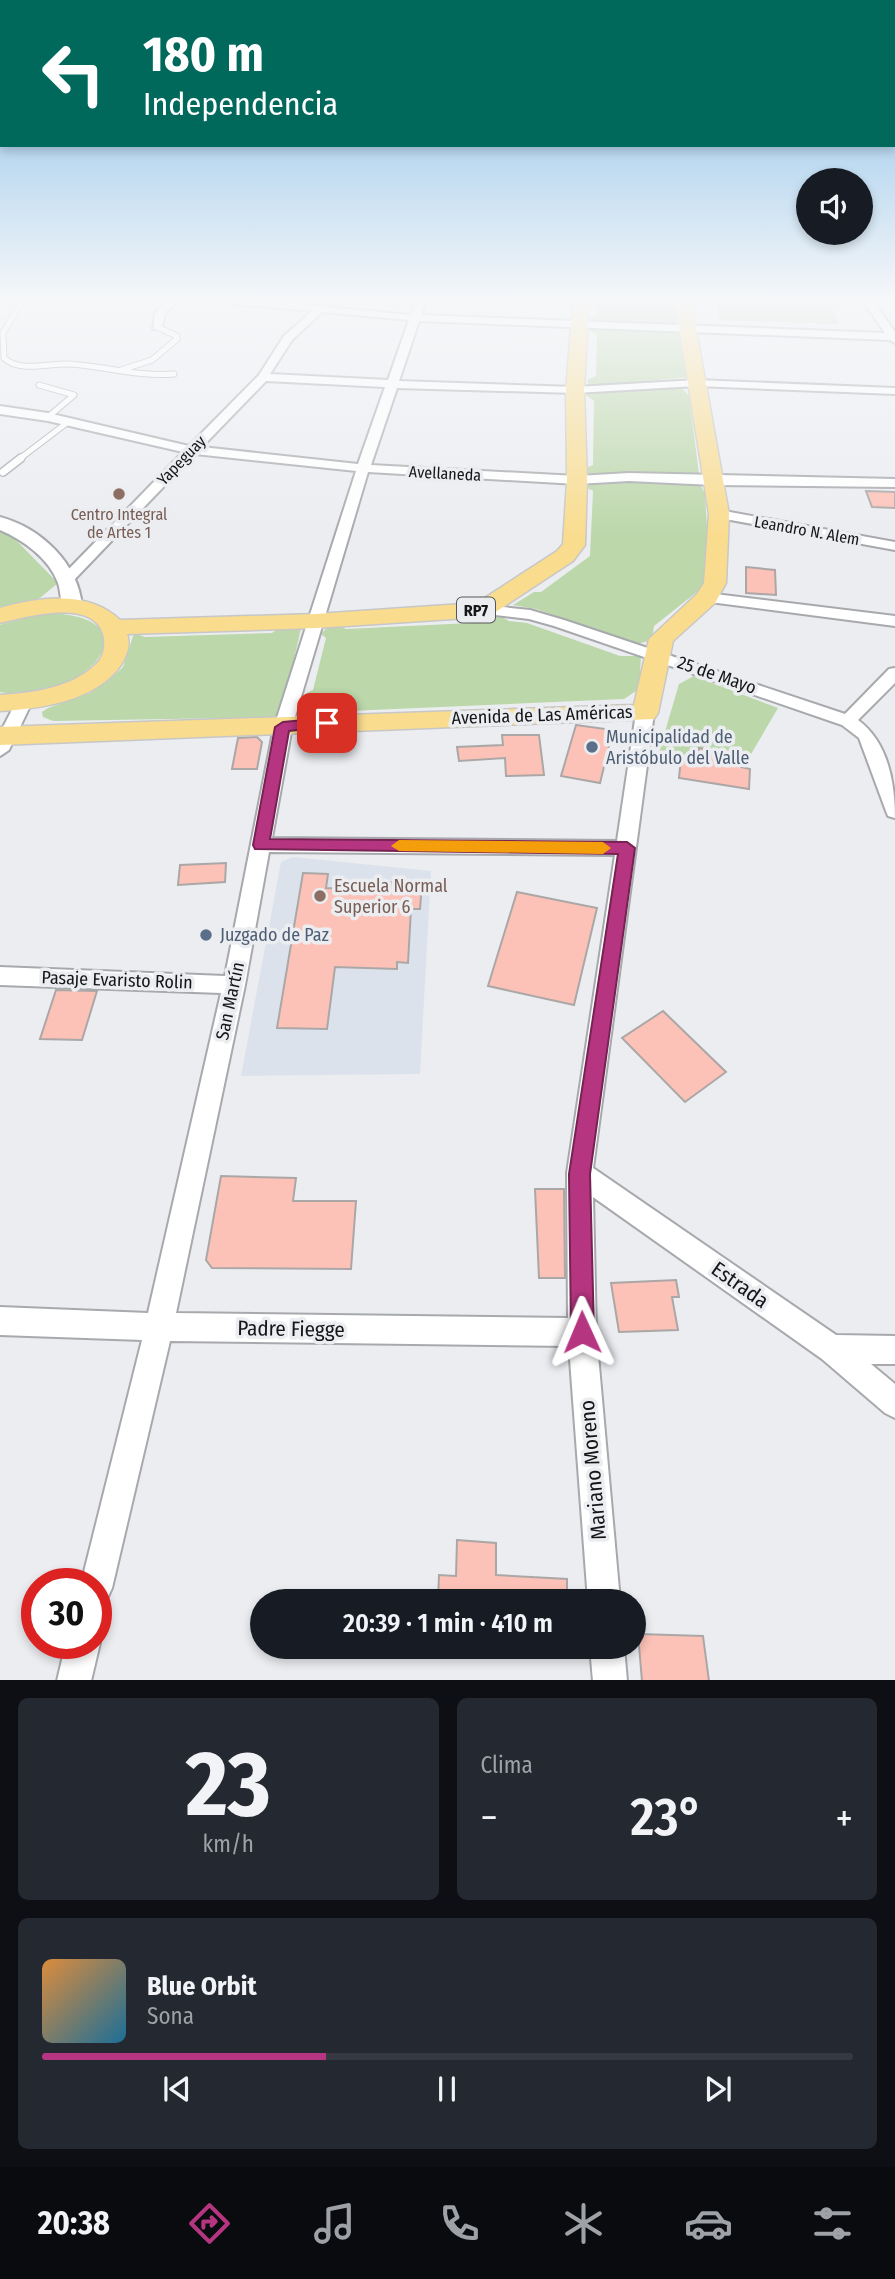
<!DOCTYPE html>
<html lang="es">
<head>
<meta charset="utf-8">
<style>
	body { margin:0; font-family:"Fira Sans Condensed",sans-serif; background:#242831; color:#f1f3f6; height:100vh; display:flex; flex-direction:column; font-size:26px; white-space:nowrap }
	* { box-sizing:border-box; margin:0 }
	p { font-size:23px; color:#9ea1a6 }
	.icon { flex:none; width:38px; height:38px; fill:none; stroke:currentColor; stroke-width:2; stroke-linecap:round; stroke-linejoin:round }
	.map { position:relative; height:1680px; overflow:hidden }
	.side { display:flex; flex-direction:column; gap:18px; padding:18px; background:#0d0f14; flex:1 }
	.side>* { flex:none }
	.guide { position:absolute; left:0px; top:0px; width:896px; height:147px; box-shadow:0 4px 10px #0003; background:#00695c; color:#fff; overflow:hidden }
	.buttons { position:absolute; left:796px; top:168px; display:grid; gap:14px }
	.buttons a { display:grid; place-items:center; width:77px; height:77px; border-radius:50%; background:#171b24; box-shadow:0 4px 10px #0003; font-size:35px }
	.speed { position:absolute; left:21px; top:1568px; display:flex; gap:14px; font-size:35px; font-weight:700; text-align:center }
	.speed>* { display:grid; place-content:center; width:91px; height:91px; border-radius:50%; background:#171b24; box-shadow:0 4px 10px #0003; line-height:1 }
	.speed .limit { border:10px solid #d22; background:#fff; color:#111 }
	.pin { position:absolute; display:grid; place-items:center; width:60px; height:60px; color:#fff; margin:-30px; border-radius:14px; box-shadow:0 4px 10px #0006 }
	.me { position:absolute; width:77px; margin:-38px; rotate:359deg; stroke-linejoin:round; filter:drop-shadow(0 0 5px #0008) }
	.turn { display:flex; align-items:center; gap:24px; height:147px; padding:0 28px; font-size:32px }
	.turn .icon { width:91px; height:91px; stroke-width:2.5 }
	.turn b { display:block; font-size:49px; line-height:60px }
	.big { font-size:52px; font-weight:600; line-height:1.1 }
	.side .widget { flex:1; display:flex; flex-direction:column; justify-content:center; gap:10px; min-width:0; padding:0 24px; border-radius:10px; background:#242831 }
	.side .dial { align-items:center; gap:0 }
	.dial b { font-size:91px; line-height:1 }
	.song { display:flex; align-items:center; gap:21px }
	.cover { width:84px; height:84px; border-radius:10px; background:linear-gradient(135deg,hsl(30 70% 55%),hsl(200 70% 35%)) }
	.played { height:7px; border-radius:4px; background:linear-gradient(90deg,#b63580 35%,#363941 35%) }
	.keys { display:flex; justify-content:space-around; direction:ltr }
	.heat { display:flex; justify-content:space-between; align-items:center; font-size:38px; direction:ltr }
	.side .tiles { flex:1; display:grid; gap:18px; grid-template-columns:1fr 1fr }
	.widget:last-child { grid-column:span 2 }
	.trip { position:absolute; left:250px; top:1589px; width:396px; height:70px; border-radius:35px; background:#171b24; box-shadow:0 4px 10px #0003; font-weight:600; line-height:70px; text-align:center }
	.dock { display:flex; height:112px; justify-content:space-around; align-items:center; background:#090b0e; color:#9ea1a6 }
	.dock .icon { width:49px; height:49px }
	.dock .on { color:#b63580 }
	.dock b { font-size:32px; color:#f1f3f6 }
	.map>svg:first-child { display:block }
	.built { fill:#dce2ec }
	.green { fill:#bcd7aa }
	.building { fill:#fdc2b7; stroke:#aba7a6; stroke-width:2 }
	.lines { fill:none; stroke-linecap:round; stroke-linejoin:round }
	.service-far1-casing { stroke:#a7a9ac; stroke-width:7 }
	.service-casing { stroke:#a7a9ac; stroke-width:10 }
	.minor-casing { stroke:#a7a9ac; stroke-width:4 }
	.secondary-casing { stroke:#a7a9ac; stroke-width:4 }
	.primary-casing { stroke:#c7c7c7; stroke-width:3 }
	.service-far1 { stroke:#fff; stroke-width:5 }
	.service { stroke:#fff; stroke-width:7 }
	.minor { fill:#fff; fill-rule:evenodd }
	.secondary { fill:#fff; fill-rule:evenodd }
	.primary { fill:#f9dc8e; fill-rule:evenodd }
	.route { fill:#b63580; stroke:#762253; stroke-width:2 }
	.slow { fill:#f59e0b }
	.education-dot { fill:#8d6e63; stroke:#ebedf1; stroke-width:2.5 }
	.service-dot { fill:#5c6f8a; stroke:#ebedf1; stroke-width:2.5 }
	.labels { text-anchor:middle; stroke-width:7; stroke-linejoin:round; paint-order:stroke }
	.far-street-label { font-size:16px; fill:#151617; stroke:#ebedf1 }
	.far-education-label { font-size:16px; fill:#785e54; stroke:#ebedf1 }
	.shield { fill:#ebedf1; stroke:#555658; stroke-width:2 }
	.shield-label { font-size:16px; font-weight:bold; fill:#151617 }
	.street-label { font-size:18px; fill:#151617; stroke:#ebedf1 }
	.service-label { font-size:18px; fill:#4e5e75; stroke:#ebedf1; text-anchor:start }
	.education-label { font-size:18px; fill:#785e54; stroke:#ebedf1; text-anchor:start }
	.near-street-label { font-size:21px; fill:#151617; stroke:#ebedf1 }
</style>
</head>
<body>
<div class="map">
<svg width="895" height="1681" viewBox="0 0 895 1681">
	<rect width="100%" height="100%" fill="#ebedf1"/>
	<path class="built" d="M293,857l138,14 -11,203 -179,2 40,-214z"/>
	<path class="green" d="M597,301h80l2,25 -88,-5 -1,-3 7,-2z
		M716,301h113l10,23 -119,-4z
		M590,327l91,5 9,45 -100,9 -3,-6 9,-4 1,-41 -8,-5z
		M675,386l7,2 7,8 10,78 -4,3 -108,-4 -3,-4 9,-4 1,-64 -8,-6 7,-3z
		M599,478l87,5 14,2 5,8 5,85 -3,6 -53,42 -2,14 -15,4 -101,-35 -23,-4 21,-13h7l49,-36 3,-65 -10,-5 1,-4z
		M0,530l11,5 47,48 -18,15 -40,12z
		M41,613c123,0 44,93 -41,79v-67z
		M484,616h16l9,5 18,2 93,33h21l-2,33 -15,10 -321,14 2,-19 8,-4 13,-52 -5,-4 11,-12 14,7 125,-6z
		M280,627l21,1 -18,81 -5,8 -225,4 -10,-4 -1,-5 6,-4 42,-15 19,-13 14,-13 11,-34 11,4 127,-4z
		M694,676l84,32 -34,58 -85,-14 20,-68z"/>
	<path class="building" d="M866,491l29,1v16l-23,-1z
		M746,567l29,3 1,25 -30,-2z
		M576,725l37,5 -13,53 -39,-7z
		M502,735h37l5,40 -38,1 -1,-18 -46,3 -2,-14 46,-2z
		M257,737l5,5 -5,27h-25l6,-31z
		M699,748l43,8 -1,11 9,2 -1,20 -70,-11 2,-20 16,2z
		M226,863l-1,19 -47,3 2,-20z
		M303,873l25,1 -2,14 64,2 1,-8 31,1 -2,26h-9l-3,54 -11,-1v7l-62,-2 -8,62 -50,-1z
		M517,892l80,16 -23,97 -86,-19z
		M56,990l41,1 -15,49 -42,-1z
		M663,1011l63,61 -41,30 -63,-64z
		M221,1176l75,2 -3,23h63l-5,68 -139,-1 -6,-8z
		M535,1189h29l1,89h-26z
		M676,1280l3,17h-7l6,33 -59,2 -8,-49z
		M457,1540l39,3v32l71,4v22h-129l1,-26 17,1z
		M638,1634l65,2 6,45h-67z"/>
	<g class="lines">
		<g class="service-far1-casing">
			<path id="service-far1" d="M22,301l-19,32 1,25c15,15 46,5 65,6 36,2 69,13 105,10
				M121,370l31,-10 25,-21v-3l-20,-9
				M39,385l35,10 -26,22
				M18,460l50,-38"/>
		</g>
		<g class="service-casing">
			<path id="service" d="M3,472l18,-14"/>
		</g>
		<g class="minor-casing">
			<path id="minor" d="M167,301h10l-12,13 -4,15h-8l2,-16z
				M228,301h35l148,14 5,-14h10l-5,14 464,18 -22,-32h10l22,31v11l-5,-3 -471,-19 -20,60 176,6 122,-7 198,8v6l-198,-8 -122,7 -178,-5 -26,77 206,11 52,-3 266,6v8l-182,-2 -84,-4 -52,3 -209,-12 -76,255 -20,111 345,3 19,-128 3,-4h12l3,4 -61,455 243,167 59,1v28h-24l24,20v34l-10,-5 -63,-54 -229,-162 3,135 24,269h-32l-19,-255 -399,-5 -58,247 -5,11 -11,5v-20h-15l61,-244 -142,-5v-28l148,6 73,-320 -221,-8v-18l225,9 49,-249 82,-256 -161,-17 -122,127 -5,1 -7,-4 2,-3 120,-123 -135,-31 -48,-7v-8l48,7 141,33 70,-71 25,-39 28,-25 -79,-7zM322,312l87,8 -21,60 -118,-6 22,-34zM266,381l119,6 -27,77 -156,-17zM269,852l346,3 -48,318 1,145 -392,-5 69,-328z
				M719,510l176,32v8l-181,-33v-6z
				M707,593l188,23v10l-193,-25 -3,-3 3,-3z
				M483,605l47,5 34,10 281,94 44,-45 6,-1v15l-37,37c30,22 37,63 37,98l-7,-2 -2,-5 -27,-73 -17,-13 -288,-99 -25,-7 -51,-6 -3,-3 3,-3z
				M24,697l8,5 -23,48 -9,6v-23l18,-35z
				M96,1635l4,8 -9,38h-34l9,-38h30z
				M590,1647h34l3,34h-34z"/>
		</g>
		<g class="secondary-casing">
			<path id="secondary" d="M0,517c41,11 78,46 82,89l-3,4h-14c-5,-8 -4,-18 -7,-27 -9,-25 -35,-43 -58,-53z"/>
		</g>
		<g class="primary-casing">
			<path id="primary" d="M573,301h16l-5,89 3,90 -2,65 -12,16 -82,54 -8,2 -167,11 -189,6c4,11 0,21 -6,31 -25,36 -80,44 -121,46v-16c32,-2 72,-7 96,-31 8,-7 10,-20 7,-30 -11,-36 -77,-17 -103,-11v-15c38,-11 89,-18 120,12l196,-6 161,-11 80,-52 6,-7 4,-64 -1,-90z
				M675,301h16l38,213 -3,69 -11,20 -42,38 -15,72 -4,6 -654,26v-18l634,-22 15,-66 48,-45 7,-11 5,-69z"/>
		</g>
		<use href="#service-far1" class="service-far1"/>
		<use href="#service" class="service"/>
		<use href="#minor" class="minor"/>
		<use href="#secondary" class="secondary"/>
		<use href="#primary" class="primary"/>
	</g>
	<linearGradient id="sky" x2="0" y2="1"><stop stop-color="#7cb9e7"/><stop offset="0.56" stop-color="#f6f7f9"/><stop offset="1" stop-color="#f6f7f9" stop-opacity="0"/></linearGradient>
	<rect width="895" height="536" fill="url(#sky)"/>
	<path class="route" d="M327,718l5,1v7l-43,5 -19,108 357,3 8,6 -45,326 4,158 -4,8 -8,4 -8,-4 -3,-8 -2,-158 49,-320 -363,-5 -2,-4 22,-118 8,-5z"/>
	<path class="slow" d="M399,840l204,2 8,6 -8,6 -204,-3 -8,-5z"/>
	<g class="education-dot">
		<circle cx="119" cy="494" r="7"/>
		<circle cx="320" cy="896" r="7"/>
	</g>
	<g class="service-dot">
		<circle cx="592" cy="747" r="7"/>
		<circle cx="206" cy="935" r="7"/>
	</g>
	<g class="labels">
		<g class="far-street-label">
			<text transform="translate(181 460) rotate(-46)" y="6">Yapeguay</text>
			<text transform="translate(445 473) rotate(3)" y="6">Avellaneda</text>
			<text transform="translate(807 530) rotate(10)" y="6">Leandro N. Alem</text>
		</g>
		<g class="far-education-label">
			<text x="119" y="520">Centro Integral<tspan x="119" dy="18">de Artes 1</tspan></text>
		</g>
		<rect class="shield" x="457" y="597.5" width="38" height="25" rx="5"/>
		<g class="shield-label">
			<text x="476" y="616">RP7</text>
		</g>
		<g class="street-label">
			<text transform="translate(717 675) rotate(19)" y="6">25 de Mayo</text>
			<text transform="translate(542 715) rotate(-2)" y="6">Avenida de Las Américas</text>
			<text transform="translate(117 980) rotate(2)" y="6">Pasaje Evaristo Rolin</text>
			<text transform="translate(230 1001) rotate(-78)" y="6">San Martín</text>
		</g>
		<g class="service-label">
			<text x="606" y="743">Municipalidad de<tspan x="606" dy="21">Aristóbulo del Valle</tspan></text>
			<text x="220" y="941">Juzgado de Paz</text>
		</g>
		<g class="education-label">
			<text x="334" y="892">Escuela Normal<tspan x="334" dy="21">Superior 6</tspan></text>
		</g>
		<g class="near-street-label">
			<text transform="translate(740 1285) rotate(35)" y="7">Estrada</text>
			<text transform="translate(291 1329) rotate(1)" y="7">Padre Fiegge</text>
			<text transform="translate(593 1470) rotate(-95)" y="7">Mariano Moreno</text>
		</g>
	</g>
</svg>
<div class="buttons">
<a><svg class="icon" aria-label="sound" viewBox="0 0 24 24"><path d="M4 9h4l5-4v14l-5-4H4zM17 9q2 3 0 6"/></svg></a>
</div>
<div class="speed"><div class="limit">30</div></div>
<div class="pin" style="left:327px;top:723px;background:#d93025"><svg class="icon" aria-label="arrive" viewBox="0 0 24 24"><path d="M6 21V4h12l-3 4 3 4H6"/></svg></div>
<svg class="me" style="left:582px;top:1332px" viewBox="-20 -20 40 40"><path d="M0-17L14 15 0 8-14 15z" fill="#b63580" stroke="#fff" stroke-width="4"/></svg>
<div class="trip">20:39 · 1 min · 410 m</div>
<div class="guide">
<div class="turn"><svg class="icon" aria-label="left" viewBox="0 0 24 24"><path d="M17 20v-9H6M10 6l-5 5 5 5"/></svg><div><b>180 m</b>Independencia</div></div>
</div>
</div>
<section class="side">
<div class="tiles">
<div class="widget dial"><b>23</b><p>km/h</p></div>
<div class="widget"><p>Clima</p>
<div class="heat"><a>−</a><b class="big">23°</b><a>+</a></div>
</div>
<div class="widget">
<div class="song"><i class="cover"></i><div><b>Blue Orbit</b><p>Sona</p></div></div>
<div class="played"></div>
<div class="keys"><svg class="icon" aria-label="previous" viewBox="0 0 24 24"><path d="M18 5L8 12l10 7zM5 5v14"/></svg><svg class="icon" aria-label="pause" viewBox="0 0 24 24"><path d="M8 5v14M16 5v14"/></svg><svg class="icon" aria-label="next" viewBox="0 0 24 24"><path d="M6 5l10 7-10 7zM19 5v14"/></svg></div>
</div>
</div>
</section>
<nav class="dock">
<b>20:38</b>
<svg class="icon on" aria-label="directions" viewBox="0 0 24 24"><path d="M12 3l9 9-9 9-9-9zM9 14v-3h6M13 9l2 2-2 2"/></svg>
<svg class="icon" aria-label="music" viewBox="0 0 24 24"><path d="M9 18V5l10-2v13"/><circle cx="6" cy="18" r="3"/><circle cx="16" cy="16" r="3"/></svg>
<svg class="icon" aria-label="phone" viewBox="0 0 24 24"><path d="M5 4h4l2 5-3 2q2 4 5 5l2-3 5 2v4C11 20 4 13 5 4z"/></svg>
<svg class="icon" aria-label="climate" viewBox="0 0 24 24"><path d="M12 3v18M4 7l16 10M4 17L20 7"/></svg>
<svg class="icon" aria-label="car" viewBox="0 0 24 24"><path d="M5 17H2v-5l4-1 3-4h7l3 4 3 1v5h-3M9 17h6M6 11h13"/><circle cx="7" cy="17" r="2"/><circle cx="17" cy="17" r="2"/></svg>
<svg class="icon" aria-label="filters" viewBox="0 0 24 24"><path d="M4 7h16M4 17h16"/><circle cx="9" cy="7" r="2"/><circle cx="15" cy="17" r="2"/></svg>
</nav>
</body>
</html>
